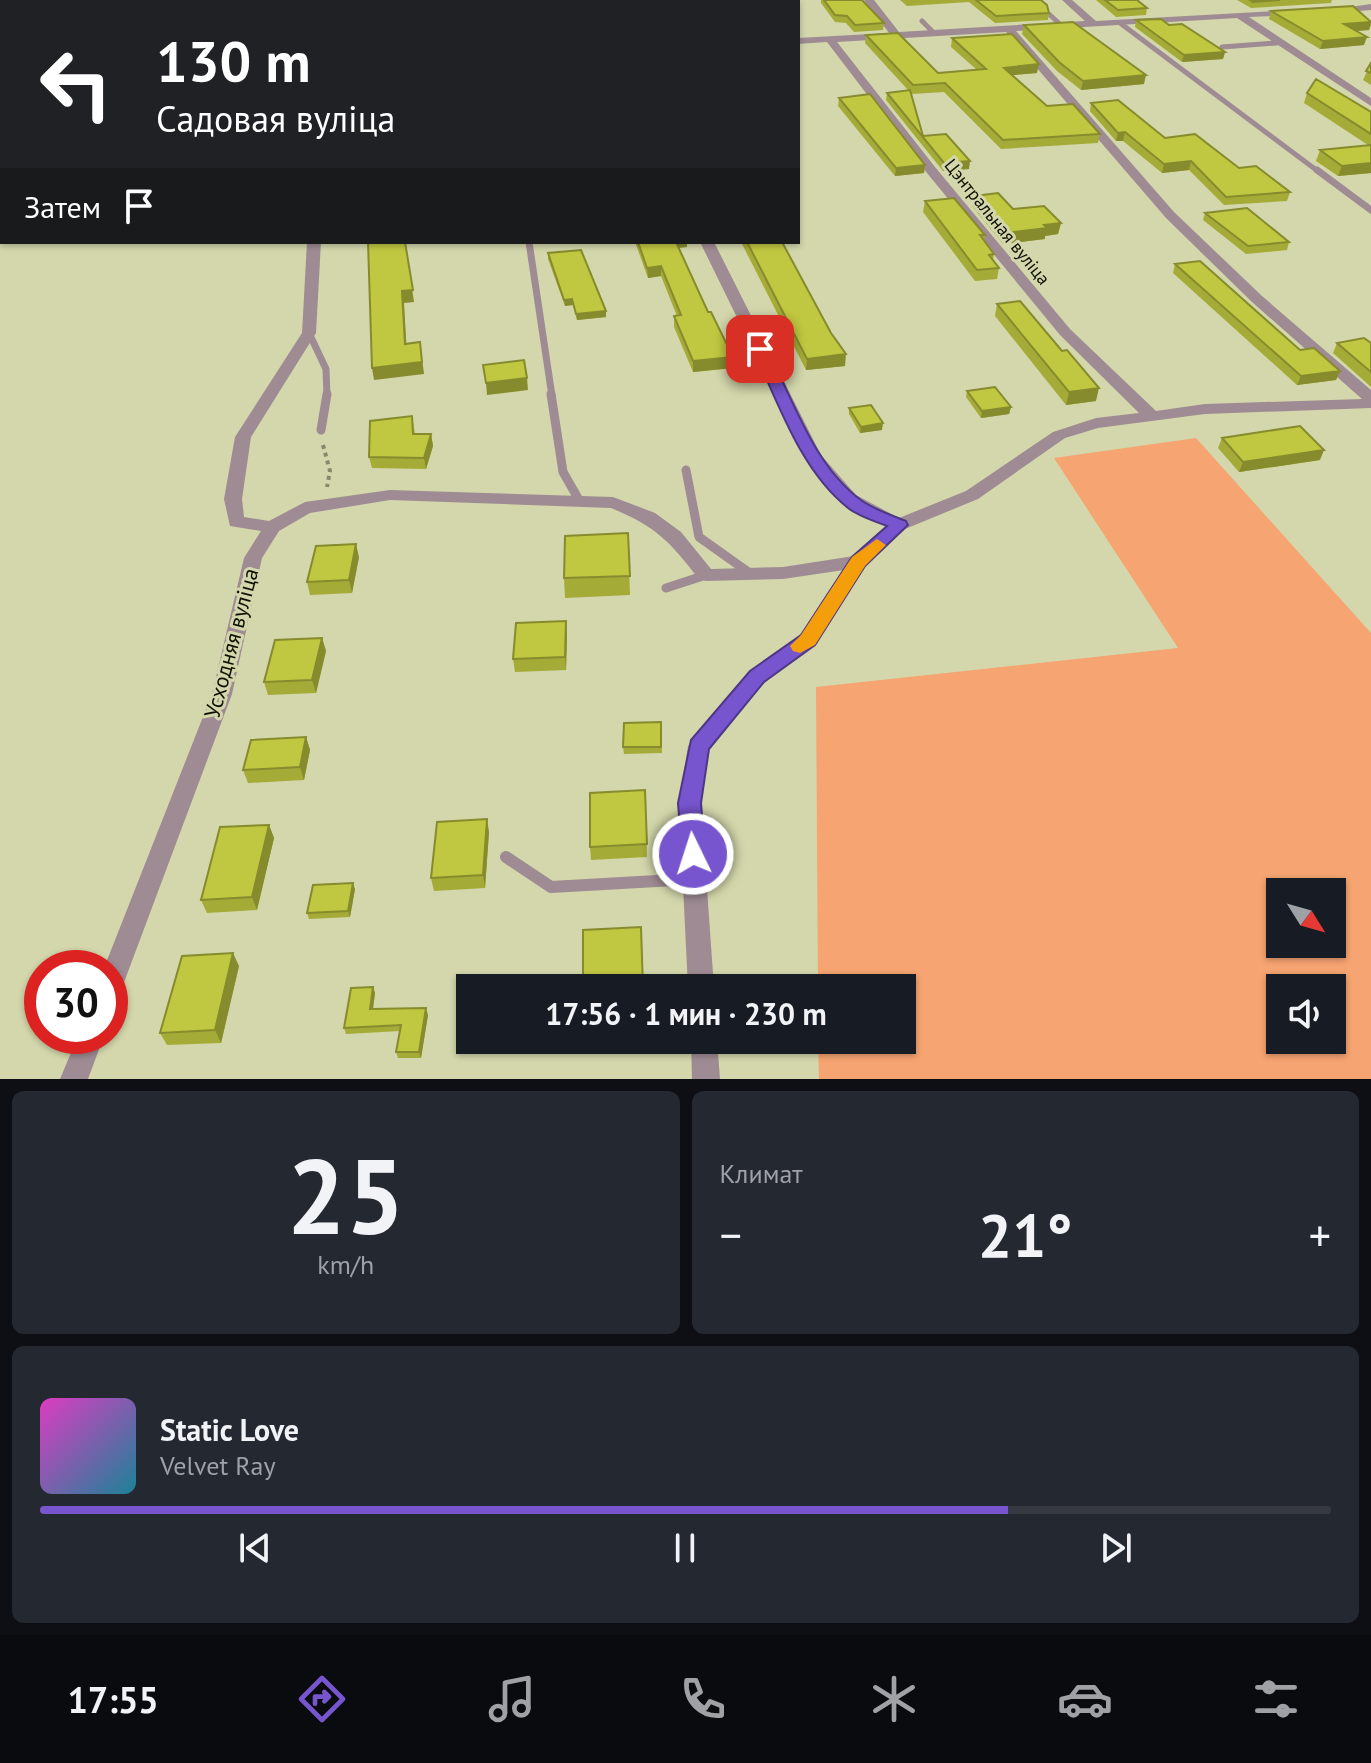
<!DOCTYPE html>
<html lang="ru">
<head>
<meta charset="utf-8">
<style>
	body { margin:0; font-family:"PT Sans",sans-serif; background:#242831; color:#f1f3f6; height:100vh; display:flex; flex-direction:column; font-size:30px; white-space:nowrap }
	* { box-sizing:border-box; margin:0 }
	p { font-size:26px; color:#9ea1a6 }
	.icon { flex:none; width:44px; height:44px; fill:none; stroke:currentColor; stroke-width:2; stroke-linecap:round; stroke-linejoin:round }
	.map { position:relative; height:1079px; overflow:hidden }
	.drawer { display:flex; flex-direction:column; gap:12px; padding:12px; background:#0d0f14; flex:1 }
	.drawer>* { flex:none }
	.guide { position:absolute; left:0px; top:0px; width:800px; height:244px; box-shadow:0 2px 6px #0004; background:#202124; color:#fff; overflow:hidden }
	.needle { width:52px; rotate:127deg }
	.fabs { position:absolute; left:1266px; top:878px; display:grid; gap:16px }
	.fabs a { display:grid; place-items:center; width:80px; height:80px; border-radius:0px; background:#171b24; box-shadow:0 2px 6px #0004; font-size:40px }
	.speed { position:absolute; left:24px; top:950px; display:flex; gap:16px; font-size:40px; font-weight:700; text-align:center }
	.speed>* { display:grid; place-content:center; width:104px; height:104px; border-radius:50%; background:#171b24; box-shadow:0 2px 6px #0004; line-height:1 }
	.speed .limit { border:12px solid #d22; background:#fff; color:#111 }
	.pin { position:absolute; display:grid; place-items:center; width:68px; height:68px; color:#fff; margin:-34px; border-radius:16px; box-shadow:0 4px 12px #0006 }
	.me { position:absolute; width:88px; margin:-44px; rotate:356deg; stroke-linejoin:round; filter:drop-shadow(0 0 6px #0008) }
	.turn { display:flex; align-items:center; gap:28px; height:168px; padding:0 24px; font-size:36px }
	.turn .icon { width:104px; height:104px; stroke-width:2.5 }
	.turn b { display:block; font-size:56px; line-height:68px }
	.then { display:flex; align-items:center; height:76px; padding:0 24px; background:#0003; gap:16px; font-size:30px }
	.big { font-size:60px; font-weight:700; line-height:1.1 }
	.drawer .tile { flex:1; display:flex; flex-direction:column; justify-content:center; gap:12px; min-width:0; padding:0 28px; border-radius:12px; background:#242831 }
	.drawer .dial { align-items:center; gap:0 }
	.dial b { font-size:104px; line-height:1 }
	.song { display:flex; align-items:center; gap:24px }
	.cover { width:96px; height:96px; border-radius:12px; background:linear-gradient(135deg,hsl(310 70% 55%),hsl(190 70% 35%)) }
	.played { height:8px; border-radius:4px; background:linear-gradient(90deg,#7755ce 75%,#363941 75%) }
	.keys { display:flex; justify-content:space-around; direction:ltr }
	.heat { display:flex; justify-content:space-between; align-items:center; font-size:44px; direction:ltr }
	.drawer .tiles { flex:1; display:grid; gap:12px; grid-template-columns:1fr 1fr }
	.tile:last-child { grid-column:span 2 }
	.trip { position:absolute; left:456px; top:974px; width:460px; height:80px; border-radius:0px; background:#171b24; box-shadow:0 2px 6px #0004; font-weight:700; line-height:80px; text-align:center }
	.menu { display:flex; height:128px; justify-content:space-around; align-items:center; background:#090b0e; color:#9ea1a6 }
	.menu .icon { width:56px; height:56px }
	.menu .current { color:#7755ce }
	.menu b { font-size:36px; color:#f1f3f6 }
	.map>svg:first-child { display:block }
	.green { fill:#f6a471; fill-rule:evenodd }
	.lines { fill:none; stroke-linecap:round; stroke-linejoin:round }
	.path { stroke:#878a6a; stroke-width:4; stroke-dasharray:4 4; stroke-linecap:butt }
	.lane-far3 { stroke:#9f8b93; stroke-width:5 }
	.lane-far2 { stroke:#9f8b93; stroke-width:7 }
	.lane-far1 { stroke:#9f8b93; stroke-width:9 }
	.lane { stroke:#9f8b93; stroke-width:12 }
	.street { fill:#9f8b93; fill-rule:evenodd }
	.wall { fill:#a5ab37 }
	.shaded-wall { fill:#868b2d }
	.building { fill:#c0c740; stroke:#868b2d; stroke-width:2 }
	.route { fill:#7755ce; stroke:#4d3786; stroke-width:2 }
	.slow { fill:#f59e0b }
	.labels { text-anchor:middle; stroke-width:6; stroke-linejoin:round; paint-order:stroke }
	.far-street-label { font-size:18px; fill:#0f1002; stroke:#d3d7ab }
	.street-label { font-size:22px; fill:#0f1002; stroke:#d3d7ab }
</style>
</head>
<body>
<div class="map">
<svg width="1371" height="1079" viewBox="0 0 1371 1079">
	<rect width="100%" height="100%" fill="#d3d7ab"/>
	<path class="green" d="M1196,438l175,195v446h-552l-1,-39h84v-52h-84l-2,-301 362,-39 -124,-190zM1280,892h52v52h-52zM1280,988h52v52h-52z"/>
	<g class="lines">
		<path class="path" d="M323,445l7,26 -3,16"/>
		<path class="lane-far3" d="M772,2l3,-2
			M1050,15l12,11
			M922,21l11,11
			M1120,23l199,149
			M1222,47l55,-4"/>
		<path class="lane-far2" d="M1317,170l54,40
			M529,242l23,154
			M309,333l17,36 1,27"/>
		<path class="lane-far1" d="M551,394l12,78 16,28
			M321,430l6,-36
			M686,470l13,67 52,37
			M666,588l40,-13"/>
		<path class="lane" d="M506,857l45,30 141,-8"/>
		<path class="street" d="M864,0h10l25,32 186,-11 -23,-21h10l24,21 199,-11 -3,5 -43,2 122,81v8l-134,-88 -221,13 158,181 88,84 109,94v18l-166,6 -107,14 -33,10 -87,61 -73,30 -40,36 -50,80 -51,37 -55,67 -8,54 13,185h-26l-9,-185 9,-57 62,-74 51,-37 43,-65 -61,9 -77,2 -7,-2c-30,-38 -42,-52 -88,-71l-221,-8 -80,13 -31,18 -17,27 -30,136 -109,291 -4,8 -9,4v-29h-6l108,-274 32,-136 17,-27 -31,-5 -6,-27 11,-62 67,-104 5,-91h14l-5,91 -65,104 -9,62 2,18 25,4 36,-19 85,-12 223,7 42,16 26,19 30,37 72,-2 71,-11 32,-30 -42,-24 -39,-46 -105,-214h14l107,213 35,40 43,23 67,-27 87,-59 43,-14 43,-5 -79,-78 -133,-162 -100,-131 -29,2v-6l91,-5zM1006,32l160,186 86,84 110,97 -157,5 -49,7 -86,-82 -135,-162 -98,-125z
			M1371,4v6l-37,3 -5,-3z
			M78,1036h26l-16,43h-28z
			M691,1040h26l3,39h-28z"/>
	</g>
	<path class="wall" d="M821,0h41l22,23 -1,7 -29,2 -8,-9 -11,-1 -14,-19z
		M900,0h141l8,13 -1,7 -53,3 -26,-21 -62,4z
		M1096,0h41l10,8 -1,7 -30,2z
		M1237,0h95l-1,3 -80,5z
		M1271,11l100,10v4l-2,5 -13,1 8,14 -44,4 -51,-30z
		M1136,20l33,5 56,27 -2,7 -41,3 -47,-35z
		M1024,25l120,59 -63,6 -24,-19 -35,-37z
		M866,35l72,38 39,-3 -26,-23 1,-9 85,35 -25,2 35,31 53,28 -2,9 -97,6 -57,-57 -32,2 -2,-2 13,44 46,33 -26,2 -57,-71 1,-7 21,-3 -43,-47z
		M1371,63v22l-8,-5z
		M1307,93l64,19v61l-33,3 -22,-15 4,-11 48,-5 -64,-42z
		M839,98l86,67 -1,8 -29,3 -57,-70z
		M1091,103l74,35 74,30 51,24 -3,9 -63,4 -35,-35 -27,3 -39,-32h-7l-26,-30z
		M974,196l39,13 48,14 -3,11 -13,2v3l-42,5 -31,-38z
		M925,201l60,34 -1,6 10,13 -1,6 6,8 -2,11 -22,2 -52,-69z
		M1205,213l84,29 -2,8 -41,4 -43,-34z
		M635,242h52v5l-9,1 30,64 25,45v11l-40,4 -19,-45v-11h3l-16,-40 -13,2z
		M741,242h41l63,124 -39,4z
		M548,253l58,64 -29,3 -4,-15 -8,1 -17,-47z
		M1175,264l125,86 40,21 -4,9 -39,5 -124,-112z
		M997,304l99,97 -30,4 -71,-89z
		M1337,343h34v44l-38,-34z
		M967,391l44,16 -2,7 -28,4 -15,-21z
		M849,408l33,22 -22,3 -11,-19z
		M412,416l3,18h16l2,12 -7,23 -54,-1 -3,-11z
		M1222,438l98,22 -81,12 -21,-24z
		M628,533l2,62 -65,3 -1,-20z
		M359,557l-7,36 -42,2 -3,-13z
		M567,634l-1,36 -51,2 -2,-13z
		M322,638l4,13 -10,42 -48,2 -4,-13z
		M661,722l1,31 -38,1 -1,-7z
		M306,737l4,13 -6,30 -56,3 -5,-13z
		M645,790l2,67 -56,3 -1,-13z
		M269,825l5,13 -17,72 -50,3 -6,-13z
		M489,832l-4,56 -51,3 -3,-13z
		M355,889l-5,28 -41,2 -2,-6z
		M239,966l-18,77 -54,2 -7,-12z
		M373,987l2,6 -2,16 55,6 -7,43h-23l-2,-6 4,-21 -54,3 -2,-6z"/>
	<path class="shaded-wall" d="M1371,22l-2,8 -28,2 3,-8z
		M1367,37l-3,8 -44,4 3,-8z
		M1225,52l-2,7 -41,3 2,-7z
		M1039,64l-2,9 -35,3 2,-8z
		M1146,75l-2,9 -63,6 2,-9z
		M1125,132l-2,9h-7l2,-8z
		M970,161l-1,8 -26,2 1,-8z
		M1191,161l-2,9 -27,3 2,-9z
		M1371,163v10l-33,3 4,-10z
		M925,165l-1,8 -29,3 1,-8z
		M1061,223l-3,11 -13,2v3l-42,5 2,-11 39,-8z
		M405,242l9,60 -10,1 3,53 -2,-12 -3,-53z
		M674,242h13v5l-13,1z
		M661,266v10l-13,2 -1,-10z
		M572,299l1,6 -8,1 -1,-6z
		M606,311v6l-29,3 -1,-6z
		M420,342l4,32 -50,6 -2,-12z
		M846,354l-1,12 -39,4 1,-11z
		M733,357v11l-40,4v-11z
		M1340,371l-4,9 -39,5 4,-9z
		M527,378l1,12 -41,5 -1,-12z
		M1099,388l-3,13 -30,4 3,-13z
		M1011,407l-2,7 -28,4 1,-7z
		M883,423l-1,7 -22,3 1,-6z
		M431,434l2,12 -7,23 -2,-11z
		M1324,450l-4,10 -81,12 4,-10z
		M356,544l3,13 -7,36 -3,-13z
		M566,621l1,13 -1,36 -1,-13z
		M322,638l4,13 -10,42 -4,-13z
		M306,737l4,13 -6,30 -4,-13z
		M487,819l2,13 -4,56 -2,-13z
		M269,825l5,13 -17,72 -5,-13z
		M353,883l2,6 -5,28 -2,-6z
		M233,953l6,13 -18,77 -6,-13z
		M373,987l2,6 -3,23 -2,-7z
		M426,1008l2,7 -7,43 -2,-6z"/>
	<path class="building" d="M824,0h38l22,23 -29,2 -8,-9 -12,-1z
		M976,0h65l6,5 2,8 -53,3z
		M1105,0h32l10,8 -29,2z
		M1250,0h30l-27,2z
		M1353,6l18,16 -27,2 23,13 -44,4 -52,-30z
		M1161,19l8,6 13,-1 43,28 -41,3 -48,-35z
		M1073,22l73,53 -63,6 -24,-19 -35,-37z
		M898,33l40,40 48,-4 -34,-31 60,-4 27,30 -35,4 43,38 26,-2 27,30 -97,6 -58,-57 -32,2 -47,-50z
		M1371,63v10l-5,-2z
		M1316,79l55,33v22l-64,-41z
		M910,90l13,46 23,-2 24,27 -26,2 -57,-70z
		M870,94l55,71 -29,3 -57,-70z
		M1118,100l47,38 30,-4 44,34 17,-2 34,26 -64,5 -35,-36 -27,3 -39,-32 -7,1 -27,-30z
		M1371,145v18l-29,3 -22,-16z
		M998,193l15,16 31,-3 17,17 -17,2 3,3 -42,5 -31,-37z
		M954,198l31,37h-5l14,19 -5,1 10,13 -22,2 -52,-69z
		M1247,208l42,34 -41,4 -43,-33z
		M368,242h37l8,48 -11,1 3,53 15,-2 2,20 -50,6z
		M638,242h38l32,70h3l22,45 -40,4 -19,-45 7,-1 -20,-49 -14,2z
		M747,242h35l49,91 15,21 -39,5z
		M581,250l25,61 -30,3 -4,-15 -8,1 -16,-47z
		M1200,261l100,89 14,-2 26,23 -39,5 -126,-112z
		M1020,301l42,50 5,-1 32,38 -30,4 -72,-88z
		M1364,338l7,5v29l-34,-29z
		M524,360l3,18 -41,5 -3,-18z
		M995,387l16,20 -29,4 -15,-20z
		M871,405l12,18 -22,4 -12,-19z
		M412,416l1,18h18l-7,24 -55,-1 1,-36z
		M1300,426l24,24 -81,12 -21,-24z
		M628,533l2,43 -66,2 1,-42z
		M356,544l-7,36 -42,2 9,-36z
		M566,621l-1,36 -52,2 3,-36z
		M322,638l-10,42 -48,2 11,-42z
		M661,722v25h-38l1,-24z
		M306,737l-6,30 -57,3 8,-30z
		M645,790l2,54 -57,3v-54z
		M487,819l-4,56 -52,3 6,-56z
		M269,825l-17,72 -51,3 19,-73z
		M353,883l-5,28 -41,2 6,-28z
		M641,927l2,61h-60v-58z
		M233,953l-18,77 -55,3 22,-77z
		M373,987l-3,22 56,-1 -7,44h-23l5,-27 -57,3 7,-40z"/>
	<path class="route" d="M760,345l7,4c26,50 47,117 94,151 12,9 30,15 45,21l2,4 -43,41 -50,79 -51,37 -55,67 -8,54 4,51 -3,7 -9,3 -8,-3 -3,-7 -4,-51 13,-63 59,-69 51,-36 51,-78 35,-31c-13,-5 -29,-10 -39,-18 -48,-38 -70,-106 -95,-159z"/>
	<path class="slow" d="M877,539l9,6 -21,21 -50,79 -15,8 -7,-2 -3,-5 11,-11 51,-78z"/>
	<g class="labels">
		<g class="far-street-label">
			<text transform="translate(997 222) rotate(51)" y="6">Цэнтральная вуліца</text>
		</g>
		<g class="street-label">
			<text transform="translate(231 643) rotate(-75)" y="8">Усходняя вуліца</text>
		</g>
	</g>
</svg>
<div class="fabs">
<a><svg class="needle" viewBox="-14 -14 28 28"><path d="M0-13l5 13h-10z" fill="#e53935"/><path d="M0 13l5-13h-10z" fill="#9ea1a6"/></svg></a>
<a><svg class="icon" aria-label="sound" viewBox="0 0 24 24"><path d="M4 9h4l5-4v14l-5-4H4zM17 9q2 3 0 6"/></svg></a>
</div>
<div class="speed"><div class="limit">30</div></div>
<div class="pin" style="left:760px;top:349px;background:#d93025"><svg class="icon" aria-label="arrive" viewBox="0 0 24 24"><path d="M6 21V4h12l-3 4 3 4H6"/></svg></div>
<svg class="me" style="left:693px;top:854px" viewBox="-20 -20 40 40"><circle r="17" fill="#7755ce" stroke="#fff" stroke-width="3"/><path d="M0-11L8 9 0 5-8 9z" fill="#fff"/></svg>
<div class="trip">17:56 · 1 мин · 230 m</div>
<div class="guide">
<div class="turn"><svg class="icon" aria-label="left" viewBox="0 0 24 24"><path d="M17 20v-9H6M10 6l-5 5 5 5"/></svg><div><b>130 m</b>Садовая вуліца</div></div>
<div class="then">Затем<svg class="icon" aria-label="arrive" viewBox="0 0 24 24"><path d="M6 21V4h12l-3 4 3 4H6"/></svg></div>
</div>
</div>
<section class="drawer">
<div class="tiles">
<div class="tile dial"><b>25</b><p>km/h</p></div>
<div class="tile"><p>Климат</p>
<div class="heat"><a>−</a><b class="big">21°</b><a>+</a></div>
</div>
<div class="tile">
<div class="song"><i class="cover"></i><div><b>Static Love</b><p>Velvet Ray</p></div></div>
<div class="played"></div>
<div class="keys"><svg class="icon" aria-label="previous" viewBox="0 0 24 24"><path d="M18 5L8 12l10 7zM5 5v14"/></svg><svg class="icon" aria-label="pause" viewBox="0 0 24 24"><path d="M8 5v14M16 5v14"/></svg><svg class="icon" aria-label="next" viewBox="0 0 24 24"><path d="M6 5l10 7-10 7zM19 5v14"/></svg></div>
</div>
</div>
</section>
<nav class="menu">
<b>17:55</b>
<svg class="icon current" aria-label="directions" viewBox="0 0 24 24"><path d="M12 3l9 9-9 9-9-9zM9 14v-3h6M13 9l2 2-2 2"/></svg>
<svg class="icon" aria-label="music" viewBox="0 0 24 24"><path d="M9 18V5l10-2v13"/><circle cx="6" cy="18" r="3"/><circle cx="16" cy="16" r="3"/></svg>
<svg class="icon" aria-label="phone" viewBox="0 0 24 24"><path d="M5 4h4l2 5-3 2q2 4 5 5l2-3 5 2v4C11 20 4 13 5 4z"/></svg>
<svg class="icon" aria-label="climate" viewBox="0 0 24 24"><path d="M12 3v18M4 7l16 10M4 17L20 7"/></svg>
<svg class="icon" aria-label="car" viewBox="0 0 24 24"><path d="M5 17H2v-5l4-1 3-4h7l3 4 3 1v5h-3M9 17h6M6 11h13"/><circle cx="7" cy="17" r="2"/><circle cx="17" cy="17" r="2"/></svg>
<svg class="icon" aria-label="filters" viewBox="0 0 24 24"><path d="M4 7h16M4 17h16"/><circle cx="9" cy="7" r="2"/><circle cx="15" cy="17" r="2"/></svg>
</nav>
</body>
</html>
